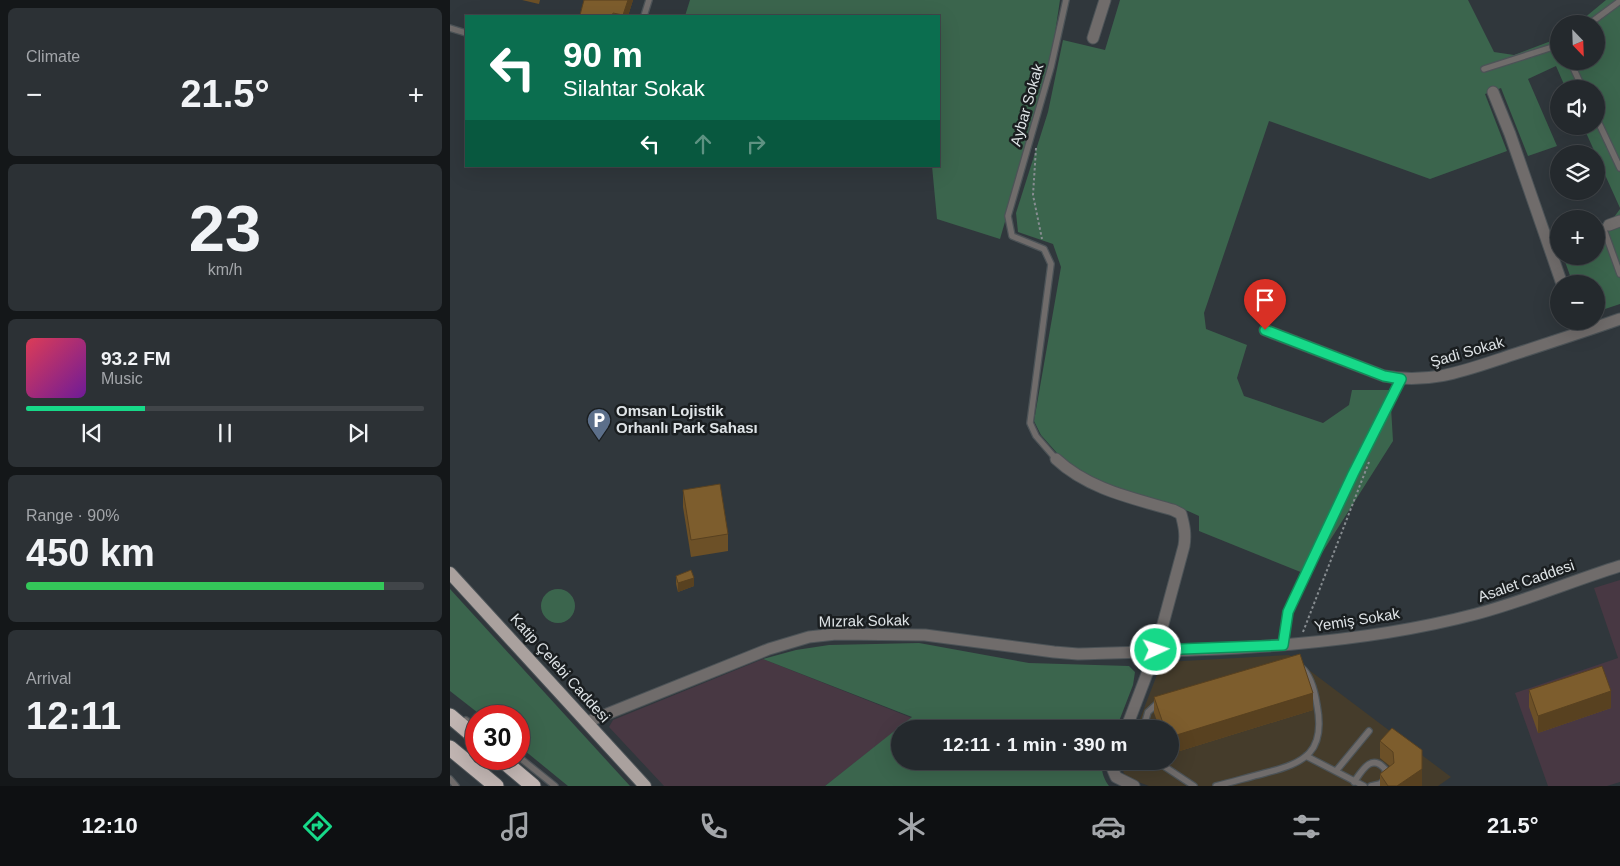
<!DOCTYPE html>
<html lang="en">
<head>
<meta charset="utf-8">
<style>
	body { margin:0; font-family:Arial,sans-serif; background:#2c3135; color:#f1f3f6; height:100vh; display:flex; flex-direction:column; font-size:19px; white-space:nowrap }
	* { box-sizing:border-box; margin:0 }
	p { font-size:16px; color:#a3a6aa }
	.icon { flex:none; width:28px; height:28px; fill:none; stroke:currentColor; stroke-width:2; stroke-linecap:round; stroke-linejoin:round }
	.map { position:relative; flex:1; overflow:hidden }
	.panel { display:flex; flex-direction:column; gap:8px; padding:8px; background:#141719; width:450px }
	.panel>* { flex:none }
	.top-card { position:absolute; left:15px; top:15px; width:475px; height:152px; border-radius:0px; box-shadow:0 5px 20px #0002,0 0 0 1px #414549; background:#0b6e4f; color:#fff; overflow:hidden }
	.needle { width:32px; rotate:157deg }
	.fabs { position:absolute; left:1100px; top:15px; display:grid; gap:10px }
	.fabs a { display:grid; place-items:center; width:55px; height:55px; border-radius:50%; background:#24292d; box-shadow:0 5px 20px #0002,0 0 0 1px #414549; font-size:25px }
	.speed { position:absolute; left:15px; top:705px; display:flex; gap:10px; font-size:25px; font-weight:700; text-align:center }
	.speed>* { display:grid; place-content:center; width:65px; height:65px; border-radius:50%; background:#24292d; box-shadow:0 5px 20px #0002,0 0 0 1px #414549; line-height:1 }
	.speed .limit { border:8px solid #d22; background:#fff; color:#111 }
	.pin { position:absolute; display:grid; place-items:center; width:42px; height:42px; color:#fff; margin:-51px -21px; border-radius:50% 50% 50% 0; rotate:-45deg; box-shadow:0 0 5px #0007 }
	.pin .icon { rotate:45deg }
	.me { position:absolute; width:55px; margin:-28px; rotate:87deg; stroke-linejoin:round; filter:drop-shadow(0 0 4px #0008) }
	.turn { display:flex; align-items:center; gap:18px; height:105px; padding:0 15px; font-size:22px }
	.turn .icon { width:65px; height:65px; stroke-width:2.5 }
	.turn b { display:block; font-size:35px; line-height:42px }
	.lanes { display:flex; align-items:center; height:48px; padding:0 15px; background:#0003; justify-content:center; gap:25px; direction:ltr }
	.lanes .off { opacity:.35 }
	.big { font-size:38px; font-weight:600; line-height:1.1 }
	.panel .tile { flex:1; display:flex; flex-direction:column; justify-content:center; gap:8px; min-width:0; padding:0 18px; border-radius:8px; background:#2c3135 }
	.panel .dial { align-items:center; gap:0 }
	.dial b { font-size:65px; line-height:1 }
	.song { display:flex; align-items:center; gap:15px }
	.cover { width:60px; height:60px; border-radius:8px; background:linear-gradient(135deg,hsl(350 70% 55%),hsl(280 70% 35%)) }
	.played { height:5px; border-radius:2px; background:linear-gradient(90deg,#17d989 30%,#414549 30%) }
	.keys { display:flex; justify-content:space-around; direction:ltr }
	.heat { display:flex; justify-content:space-between; align-items:center; font-size:28px; direction:ltr }
	.charge { height:8px; border-radius:4px; background:linear-gradient(90deg,#34c759 90%,#414549 0) }
	.trip { position:absolute; left:441px; top:720px; width:288px; height:50px; border-radius:25px; background:#24292d; box-shadow:0 5px 20px #0002,0 0 0 1px #414549; font-weight:600; line-height:50px; text-align:center }
	.tab-bar { display:flex; height:80px; justify-content:space-around; align-items:center; background:#0e1012; color:#a3a6aa }
	.tab-bar .icon { width:35px; height:35px }
	.tab-bar .active { color:#17d989 }
	.tab-bar b { font-size:22px; color:#f1f3f6 }
	main { display:flex; flex:1; min-height:0 }
	.map>svg:first-child { display:block }
	.commercial { fill:#453c2b }
	.industrial { fill:#483843 }
	.green { fill:#3b654d }
	.lines { fill:none; stroke-linecap:round; stroke-linejoin:round }
	.service-casing { stroke:#4c5357; stroke-width:8 }
	.minor-casing { stroke:#4c5357; stroke-width:13 }
	.primary-casing { stroke:#4c5357; stroke-width:14 }
	.motorway-casing { stroke:#4c5357; stroke-width:17 }
	.path { stroke:#878d91; stroke-width:2; stroke-dasharray:2.5 2.5; stroke-linecap:butt }
	.service { stroke:#706c6b; stroke-width:5.5 }
	.minor { stroke:#706c6b; stroke-width:11 }
	.primary { stroke:#aaa19e; stroke-width:12 }
	.motorway { stroke:#c1b5b2; stroke-width:15 }
	.wall { fill:#6c5027 }
	.shaded-wall { fill:#584120 }
	.building { fill:#7d5d2d; stroke:#584120 }
	.route-casing { stroke:#0f8d59; stroke-width:12 }
	.route { stroke:#17d989; stroke-width:9 }
	.labels { text-anchor:middle; stroke-width:5; stroke-linejoin:round; paint-order:stroke }
	.street-label { font-size:15px; fill:#dfe4e7; stroke:#1a1e20 }
	.poi-label { font-size:15px; font-weight:bold; fill:#dfe4e7; stroke:#1a1e20; text-anchor:start }
</style>
</head>
<body>
<main>
<section class="panel">
<div class="tile"><p>Climate</p>
<div class="heat"><a>−</a><b class="big">21.5°</b><a>+</a></div>
</div>
<div class="tile dial"><b>23</b><p>km/h</p></div>
<div class="tile">
<div class="song"><i class="cover"></i><div><b>93.2 FM</b><p>Music</p></div></div>
<div class="played"></div>
<div class="keys"><svg class="icon" aria-label="previous" viewBox="0 0 24 24"><path d="M18 5L8 12l10 7zM5 5v14"/></svg><svg class="icon" aria-label="pause" viewBox="0 0 24 24"><path d="M8 5v14M16 5v14"/></svg><svg class="icon" aria-label="next" viewBox="0 0 24 24"><path d="M6 5l10 7-10 7zM19 5v14"/></svg></div>
</div>
<div class="tile"><p>Range · 90%</p><b class="big">450 km</b><div class="charge"></div></div>
<div class="tile"><p>Arrival</p><b class="big">12:11</b></div>
</section>
<div class="map">
<svg width="1170" height="786" viewBox="0 0 1170 786">
	<rect width="100%" height="100%" fill="#30373c"/>
	<path class="commercial" d="M839,655l162,122 -13,9h-289l-24,-9 -4,-13 2,-3h47v-32h-34l24,-62 6,-5z"/>
	<path class="industrial" d="M1170,580v202l-13,4h-59l-33,-93 103,-35 -24,-70z
		M313,659l149,59 -87,68h-161l-55,-59 4,-7z"/>
	<path class="green" d="M240,0h370l-10,66 -50,173 -63,-20 -5,-53h7v-150h-254z
		M670,0h348l26,52 20,3 45,-17v23h37v-37h-19l29,-24h14v208l-37,-82h13v-37h-30l-10,-23 -28,13 29,67 -29,10 -27,-68 -16,6 22,57 -77,28 -161,-58 -65,192 2,16 41,16 -10,33 7,18 79,27 26,-18 3,-15h38l3,51 -85,134 -109,-44v-15l-11,-5 -98,-32 -26,-18 -23,-26 -7,-14 27,-154 -8,-23 -35,-12 -2,-19 32,-101 15,-72 42,10z
		M1170,209v95l-24,8v-28h-23l-10,-28h33v-25l10,-3z
		M91 606a17 17 0 1 1 34 0a17 17 0 1 1-34 0Z
		M0,589l180,197h-62l-49,-40v-30h-37l-32,-25z
		M469,643l110,20 100,3 6,6 -2,13 -17,44h-216v32h203c-3,9 1,18 6,25h-284l87,-69 -149,-58 33,-9 33,-5z"/>
	<g class="lines">
		<g class="service-casing">
			<path id="service" d="M194,16l5,-16
				M1139,24l31,-23
				M0,28l16,5
				M1120,61l13,28
				M1034,69l75,-24
				M1146,117l24,51
				M1153,227l17,47
				M1098,244l11,-3
				M606,459l-20,-23 -6,-13 21,-159 -7,-15 -32,-13 -4,-20 43,-149 15,-67
				M833,645l5,-33 5,-13 60,-125 48,-95
				M16,720l10,7
				M693,729l5,-17 11,-10
				M856,756l58,30
				M69,757l36,29
				M706,761l38,25
				M886,771l33,-40
				M0,779l6,7
				M904,782c8,-11 17,-29 31,-13l1,9 -6,6 -9,2
				M766,786c16,-4 33,-9 49,-13 40,-10 61,-21 52,-68 -2,-13 -6,-30 -16,-38"/>
		</g>
		<g class="minor-casing">
			<path id="minor" d="M643,38l12,-38
				M1043,92l17,42 52,150
				M1159,225l11,-4
				M815,330l119,46c50,9 87,-8 134,-23 34,-11 68,-22 102,-34
				M606,459c32,30 76,39 117,51l8,4c3,11 5,20 3,32l-28,104 -30,79
				M137,722l182,-73 40,-12 27,-3 89,1 129,17 24,2c133,-4 269,-6 398,-40 49,-13 96,-33 144,-48
				M663,761v9l3,7 18,9"/>
		</g>
		<g class="primary-casing">
			<path id="primary" d="M0,573l195,213"/>
		</g>
		<g class="motorway-casing">
			<path id="motorway" d="M0,716l26,22
				M0,748l46,38
				M51,759l32,27"/>
		</g>
		<path class="path" d="M586,148l-3,47 9,44
			M853,632l66,-170"/>
		<use href="#service" class="service"/>
		<use href="#minor" class="minor"/>
		<use href="#primary" class="primary"/>
		<use href="#motorway" class="motorway"/>
	</g>
	<path class="wall" d="M72,0h18l-1,4z
		M134,0h49l-5,16h-48z
		M233,490l45,44v17l-37,6 -8,-50z
		M226,576l18,10 -16,6 -2,-8z
		M1079,690l82,18 -73,25 -9,-26z
		M704,697l159,13 -143,44v-25h-10l-6,-16z
		M942,728l30,58h-42v-12l10,-8 -10,-8v-17z"/>
	<path class="shaded-wall" d="M178,0h5l-5,16h-5z
		M244,578v8l-16,6v-9z
		M1161,691v17l-73,25v-17z
		M863,693v17l-143,44v-17z
		M972,769v17h-25z"/>
	<path class="building" d="M134,0h44l-5,15 -10,-2 -1,3h-28l-4,-1z
		M270,484l8,50 -37,6 -8,-50z
		M241,570l3,8 -16,5 -2,-7z
		M850,654l13,39 -143,44v-8h-5l-11,-32z
		M1152,666l9,25 -73,25 -9,-26z
		M942,728l30,22v19l-25,17h-9l-8,-12 14,-11 -1,-11 -13,-11z"/>
	<g class="lines">
		<g class="route-casing">
			<path id="route" d="M706,650l127,-5 5,-33 6,-13 59,-125 48,-95 -17,-3 -119,-46"/>
		</g>
		<use href="#route" class="route"/>
	</g>
	<defs>
		<g id="parking-pin" transform="scale(1.25)"><path d="M0 17L-7.5 6A9.5 9.5 0 1 1 7.5 6Z" fill="#5c6f8a" stroke="#1a1e20"/><path d="M-3.5-5.5H1a3.5 3.5 0 0 1 0 7H-1V5.5H-3.5ZM-1-3.4V-.6H.8a1.4 1.4 0 0 0 0-2.8Z" fill="#fff"/></g>
	</defs>
	<g fill-rule="evenodd">
		<use href="#parking-pin" x="149" y="420"/>
	</g>
	<g class="labels">
		<g class="street-label">
			<text transform="translate(577 105) rotate(-74)" y="5">Aybar Sokak</text>
			<text transform="translate(1017 352) rotate(-16)" y="5">Şadi Sokak</text>
			<text transform="translate(1076 581) rotate(-19)" y="5">Asalet Caddesi</text>
			<text transform="translate(907 620) rotate(-9)" y="5">Yemiş Sokak</text>
			<text transform="translate(414 621) rotate(-1)" y="5">Mızrak Sokak</text>
			<text transform="translate(110 668) rotate(48)" y="5">Katip Çelebi Caddesi</text>
		</g>
		<g class="poi-label">
			<text x="166" y="416">Omsan Lojistik<tspan x="166" dy="17">Orhanlı Park Sahası</tspan></text>
		</g>
	</g>
</svg>
<div class="fabs">
<a><svg class="needle" viewBox="-14 -14 28 28"><path d="M0-13l5 13h-10z" fill="#e53935"/><path d="M0 13l5-13h-10z" fill="#a3a6aa"/></svg></a>
<a><svg class="icon" aria-label="sound" viewBox="0 0 24 24"><path d="M4 9h4l5-4v14l-5-4H4zM17 9q2 3 0 6"/></svg></a>
<a><svg class="icon" aria-label="layers" viewBox="0 0 24 24"><path d="M12 4l9 5-9 5-9-5zM3 14l9 5 9-5"/></svg></a>
<a>+</a>
<a>−</a>
</div>
<div class="speed"><div class="limit">30</div></div>
<div class="pin" style="left:815px;top:330px;background:#d93025"><svg class="icon" aria-label="arrive" viewBox="0 0 24 24"><path d="M6 21V4h12l-3 4 3 4H6"/></svg></div>
<svg class="me" style="left:706px;top:650px" viewBox="-20 -20 40 40"><circle r="17" fill="#17d989" stroke="#fff" stroke-width="3"/><path d="M0-11L8 9 0 5-8 9z" fill="#fff"/></svg>
<div class="trip">12:11 · 1 min · 390 m</div>
<div class="top-card">
<div class="turn"><svg class="icon" aria-label="left" viewBox="0 0 24 24"><path d="M17 20v-9H6M10 6l-5 5 5 5"/></svg><div><b>90 m</b>Silahtar Sokak</div></div>
<div class="lanes"><svg class="icon" aria-label="left" viewBox="0 0 24 24"><path d="M17 20v-9H6M10 6l-5 5 5 5"/></svg><svg class="icon off" aria-label="ahead" viewBox="0 0 24 24"><path d="M12 20V5M6 11l6-6 6 6"/></svg><svg class="icon off" aria-label="right" viewBox="0 0 24 24"><path d="M7 20v-9h11M14 6l5 5-5 5"/></svg></div>
</div>
</div>
</main>
<nav class="tab-bar">
<b>12:10</b>
<svg class="icon active" aria-label="directions" viewBox="0 0 24 24"><path d="M12 3l9 9-9 9-9-9zM9 14v-3h6M13 9l2 2-2 2"/></svg>
<svg class="icon" aria-label="music" viewBox="0 0 24 24"><path d="M9 18V5l10-2v13"/><circle cx="6" cy="18" r="3"/><circle cx="16" cy="16" r="3"/></svg>
<svg class="icon" aria-label="phone" viewBox="0 0 24 24"><path d="M5 4h4l2 5-3 2q2 4 5 5l2-3 5 2v4C11 20 4 13 5 4z"/></svg>
<svg class="icon" aria-label="climate" viewBox="0 0 24 24"><path d="M12 3v18M4 7l16 10M4 17L20 7"/></svg>
<svg class="icon" aria-label="car" viewBox="0 0 24 24"><path d="M5 17H2v-5l4-1 3-4h7l3 4 3 1v5h-3M9 17h6M6 11h13"/><circle cx="7" cy="17" r="2"/><circle cx="17" cy="17" r="2"/></svg>
<svg class="icon" aria-label="filters" viewBox="0 0 24 24"><path d="M4 7h16M4 17h16"/><circle cx="9" cy="7" r="2"/><circle cx="15" cy="17" r="2"/></svg>
<b>21.5°</b>
</nav>
</body>
</html>
